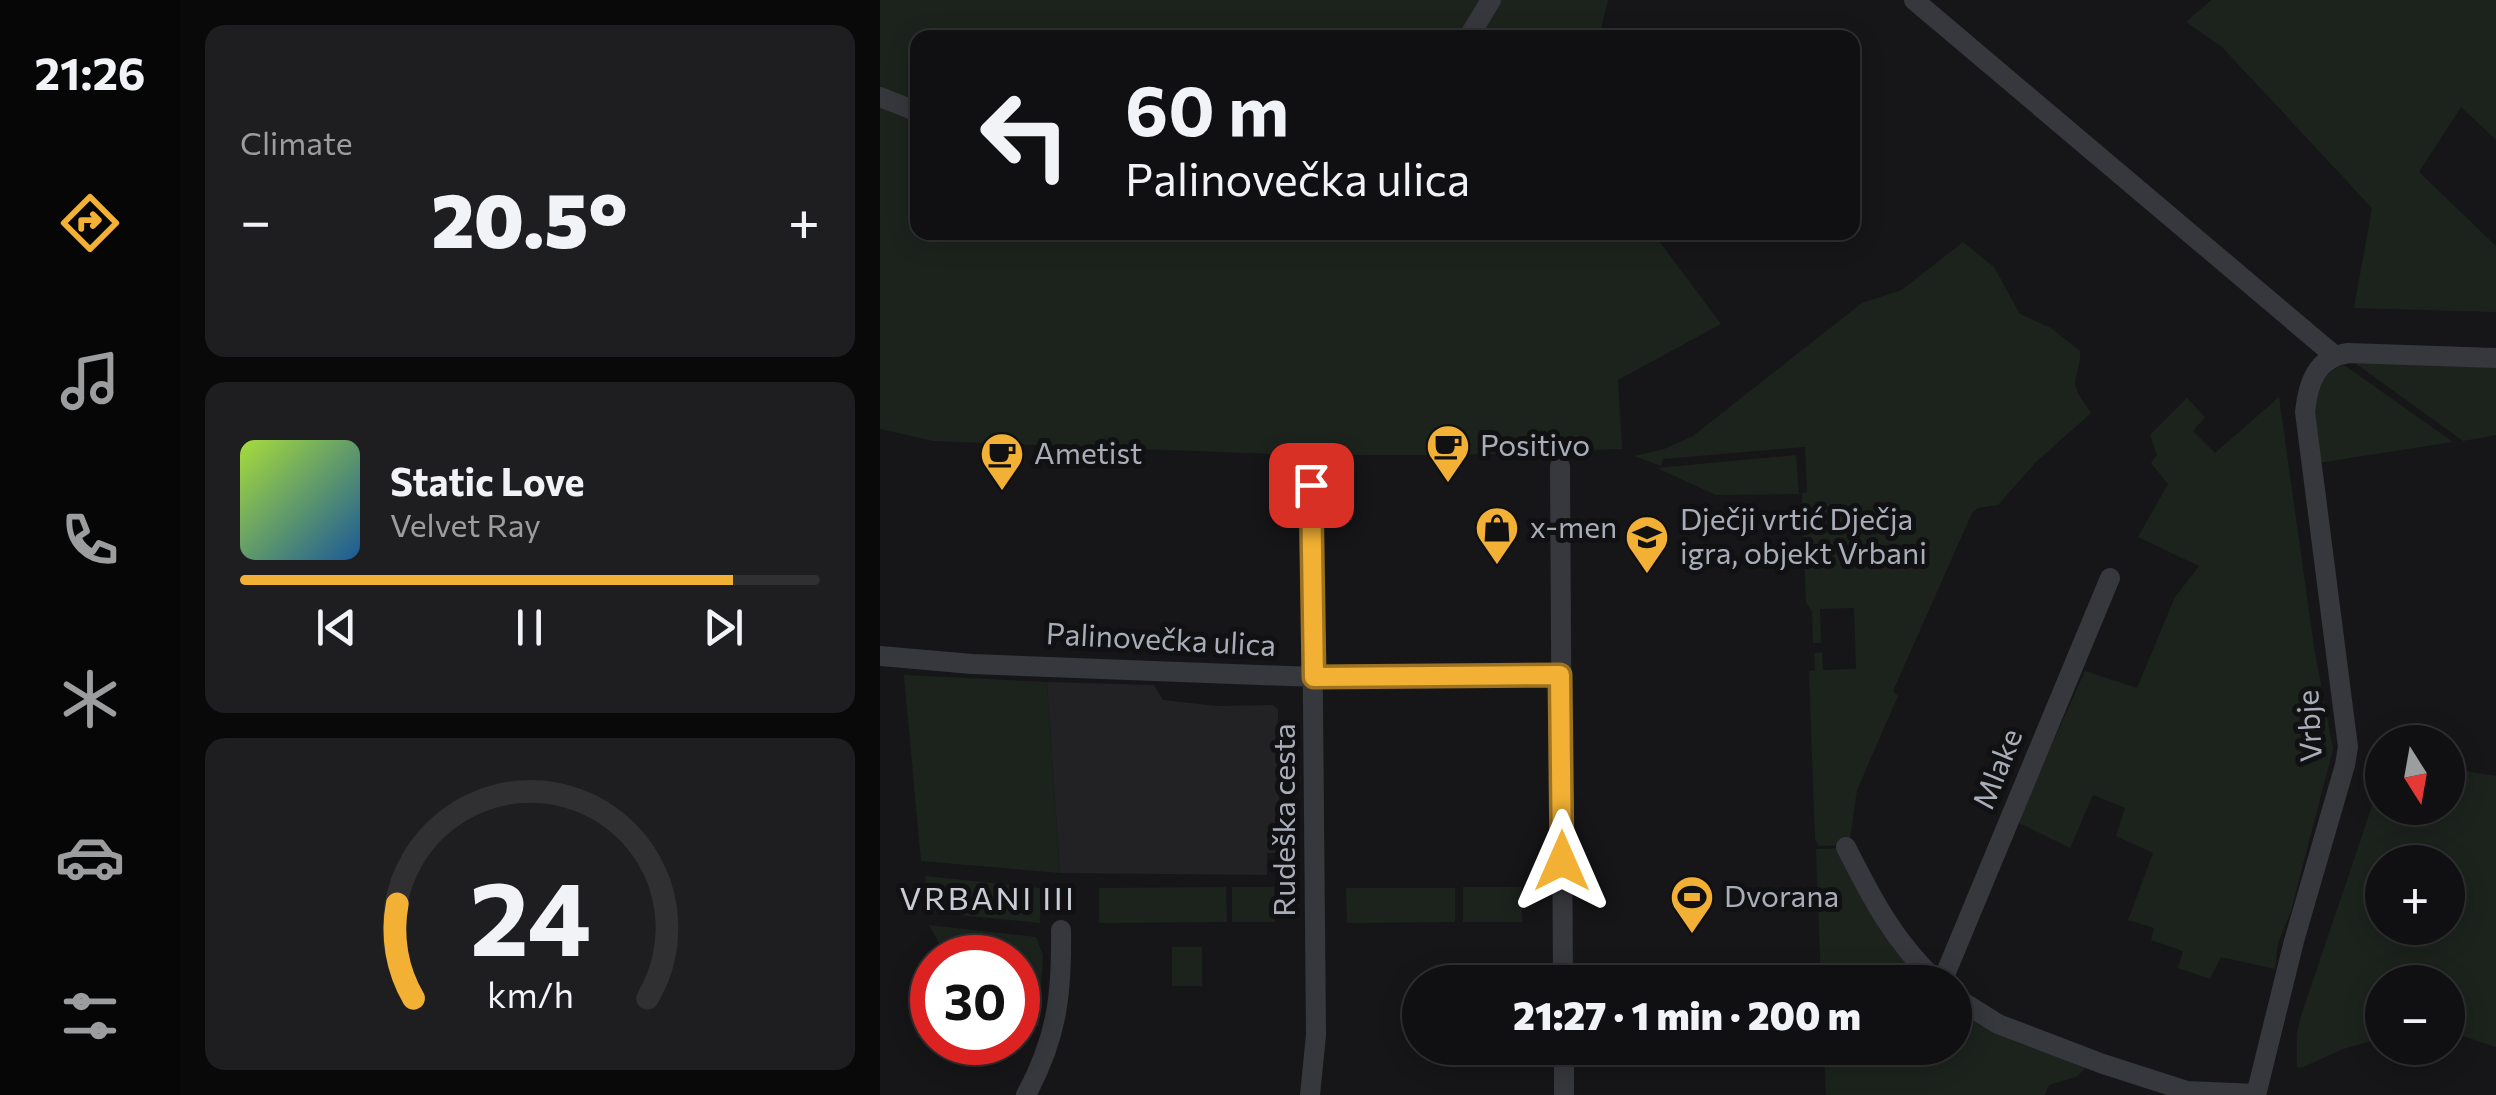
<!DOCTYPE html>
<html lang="en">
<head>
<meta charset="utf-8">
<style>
	body { margin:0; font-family:Commissioner,sans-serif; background:#1e1e20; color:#f1f3f6; height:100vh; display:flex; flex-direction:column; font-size:38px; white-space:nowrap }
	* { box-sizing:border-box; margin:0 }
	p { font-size:32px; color:#9c9d9f }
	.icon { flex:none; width:55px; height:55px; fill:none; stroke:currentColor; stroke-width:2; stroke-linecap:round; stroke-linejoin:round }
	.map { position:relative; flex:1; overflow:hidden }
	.side { display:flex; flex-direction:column; gap:25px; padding:25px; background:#09090a; width:700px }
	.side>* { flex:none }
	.hud { position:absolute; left:30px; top:30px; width:950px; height:210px; border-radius:20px; box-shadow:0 5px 25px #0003,0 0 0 2px #303032; background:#101012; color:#f1f3f6; overflow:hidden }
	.needle { width:65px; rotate:169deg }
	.fabs { position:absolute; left:1485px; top:725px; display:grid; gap:20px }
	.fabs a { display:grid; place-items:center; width:100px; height:100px; border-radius:50%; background:#101012; box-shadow:0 5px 25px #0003,0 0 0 2px #303032; font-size:50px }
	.speed { position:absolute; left:30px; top:935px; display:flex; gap:20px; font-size:50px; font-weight:700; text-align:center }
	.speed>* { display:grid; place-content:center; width:130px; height:130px; border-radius:50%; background:#101012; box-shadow:0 5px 25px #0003,0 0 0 2px #303032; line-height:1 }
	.speed .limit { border:15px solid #d22; background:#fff; color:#111 }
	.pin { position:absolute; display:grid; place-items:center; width:85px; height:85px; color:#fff; margin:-42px; border-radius:20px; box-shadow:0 5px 15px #0006 }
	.me { position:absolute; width:110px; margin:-55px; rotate:0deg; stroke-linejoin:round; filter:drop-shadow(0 0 8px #0008) }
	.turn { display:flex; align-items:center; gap:35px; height:210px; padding:0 50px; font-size:45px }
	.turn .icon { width:130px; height:130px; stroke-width:2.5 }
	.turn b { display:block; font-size:70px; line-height:85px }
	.big { font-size:75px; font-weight:800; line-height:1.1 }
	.side .card { flex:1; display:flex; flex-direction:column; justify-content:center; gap:15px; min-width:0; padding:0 35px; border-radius:20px; background:#1e1e20 }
	.side .dial { align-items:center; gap:0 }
	.dial svg { height:260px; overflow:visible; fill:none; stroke:#303032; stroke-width:7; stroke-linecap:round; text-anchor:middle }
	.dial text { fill:#f1f3f6; stroke:none }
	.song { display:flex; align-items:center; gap:30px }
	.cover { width:120px; height:120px; border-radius:15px; background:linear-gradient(135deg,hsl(80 70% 55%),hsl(210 70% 35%)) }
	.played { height:10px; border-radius:5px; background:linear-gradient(90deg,#f2b134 85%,#303032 85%) }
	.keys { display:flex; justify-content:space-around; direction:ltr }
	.heat { display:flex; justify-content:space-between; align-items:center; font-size:55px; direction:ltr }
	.trip { position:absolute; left:522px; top:965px; width:570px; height:100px; border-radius:50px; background:#101012; box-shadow:0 5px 25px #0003,0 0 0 2px #303032; font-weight:800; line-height:100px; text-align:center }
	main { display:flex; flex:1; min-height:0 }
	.tabs { display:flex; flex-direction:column; width:180px; justify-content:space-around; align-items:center; background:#060607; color:#9c9d9f }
	.tabs .icon { width:70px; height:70px }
	.tabs .active { color:#f2b134 }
	.tabs b { font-size:45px; color:#f1f3f6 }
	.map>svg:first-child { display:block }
	.built { fill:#222225 }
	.green { fill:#1c231d; fill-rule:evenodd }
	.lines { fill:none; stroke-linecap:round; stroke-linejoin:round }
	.minor { stroke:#37383d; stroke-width:20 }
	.route-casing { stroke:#9d7322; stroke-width:25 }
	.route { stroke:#f2b134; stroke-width:18 }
	.labels { text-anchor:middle; stroke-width:10; stroke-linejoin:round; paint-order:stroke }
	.poi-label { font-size:30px; fill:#a8adb8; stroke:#111113; text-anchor:start }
	.street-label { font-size:30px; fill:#a8adb8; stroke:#111113 }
	.neighbourhood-label { font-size:32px; letter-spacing:2.5px; fill:#c9ccd4; stroke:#111113 }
</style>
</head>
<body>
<main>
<nav class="tabs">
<b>21:26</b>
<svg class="icon active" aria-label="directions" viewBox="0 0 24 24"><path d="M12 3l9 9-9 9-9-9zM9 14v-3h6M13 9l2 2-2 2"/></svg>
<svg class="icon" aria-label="music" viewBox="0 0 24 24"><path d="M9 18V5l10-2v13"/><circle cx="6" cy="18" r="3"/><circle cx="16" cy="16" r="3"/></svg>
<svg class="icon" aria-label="phone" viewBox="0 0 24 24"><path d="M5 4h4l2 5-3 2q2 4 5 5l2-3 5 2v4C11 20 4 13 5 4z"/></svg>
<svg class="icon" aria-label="climate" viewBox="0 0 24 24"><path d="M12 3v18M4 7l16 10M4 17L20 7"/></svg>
<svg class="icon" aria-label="car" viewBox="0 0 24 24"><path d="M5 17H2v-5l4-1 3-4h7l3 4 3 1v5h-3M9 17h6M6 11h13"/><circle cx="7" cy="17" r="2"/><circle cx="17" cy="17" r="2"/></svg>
<svg class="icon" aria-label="filters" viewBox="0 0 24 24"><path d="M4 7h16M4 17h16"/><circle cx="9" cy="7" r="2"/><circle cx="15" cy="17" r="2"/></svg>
</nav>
<section class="side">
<div class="card"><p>Climate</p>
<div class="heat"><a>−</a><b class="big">20.5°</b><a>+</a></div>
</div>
<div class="card">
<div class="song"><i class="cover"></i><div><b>Static Love</b><p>Velvet Ray</p></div></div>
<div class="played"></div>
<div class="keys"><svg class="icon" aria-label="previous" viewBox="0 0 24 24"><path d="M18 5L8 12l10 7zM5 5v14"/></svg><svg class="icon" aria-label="pause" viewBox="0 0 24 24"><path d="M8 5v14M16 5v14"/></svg><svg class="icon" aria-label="next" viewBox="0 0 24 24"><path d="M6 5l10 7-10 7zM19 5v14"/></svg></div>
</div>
<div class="card dial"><svg viewBox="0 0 100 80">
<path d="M14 69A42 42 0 1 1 86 69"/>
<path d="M14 69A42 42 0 0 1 9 40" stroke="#f2b134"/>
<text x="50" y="56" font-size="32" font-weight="700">24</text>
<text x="50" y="72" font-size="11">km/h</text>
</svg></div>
</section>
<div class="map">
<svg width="1616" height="1095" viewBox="0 0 1616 1095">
	<rect width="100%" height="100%" fill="#161618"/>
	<path class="built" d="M167,682l107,3 9,15 55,6 55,-1 5,4 2,144h-13v22l-207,-2z"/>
	<path class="green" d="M0,0h728l-9,37 -681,1v194l735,1 68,91 -103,56 4,69 -170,6h-155l-364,-14 -53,-12z
		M1331,0h285v140l-35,-33 -42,65 77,74v66l-142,-4 18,-100 -150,-161 -36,-25z
		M1083,242l31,25 26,47 31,14 29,23c2,14 -7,25 -4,37 2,8 11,18 15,25l-56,50 -37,42 -20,3 -6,5 -79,178 5,5 -41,94 -7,49 -3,6 -28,1 -4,-7 -6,-168 6,-1 -1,-17 8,-1 1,18 33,-1 -2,-61 -34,1 1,34h-8l-1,-32 -6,-8 -4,-110 5,-1 -2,-45 -142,12 -2,7 -27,-10 30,-7 29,-13 169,-133 40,-13z
		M1475,363l141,2v70l-33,6z
		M1463,365l4,2 106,75 -135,21c-3,-33 -15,-83 25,-98z
		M1399,397l35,250 19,102 -42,162 -13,32 -3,26 -54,-12 -11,22 -32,-11 5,-17 -32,-11 3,-12 -26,-8 25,-67 -37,-17 9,-28 -32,-13 -23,53 -53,-26 68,-151 52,17 38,-91 24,-31 -61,-29 30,-53 -17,-21 6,-8 -7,-20 37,-37 18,19 -12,14 22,22z
		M916,455l3,39 -83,1 -59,-27z
		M24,675l143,7 13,191 -139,-12z
		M1499,750l3,2v56h66v-40l48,8v271l-48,-16v-49h-66v56l-39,11 -42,19 -4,-1v-33l3,-15 74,-219zM1502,862h66v66h-66z
		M964,848l86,134h-109l-5,-133z
		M45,876l115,12v35l-111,-11z
		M346,887l1,35 -128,1v-35z
		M352,887h42l1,35h-43z
		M583,887h59v35h-59z
		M466,888h109v34l-108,1z
		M49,925l107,12 7,18 -4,71 -13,-3 -5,7 -3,-2v-31l9,5 7,-6 -16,-14v-12l10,-3 -12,-15 -10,-4 -8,3 -4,6h-34l-7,-17 -7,-1 -6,6z
		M292,947h30v39h-30z
		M1075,1006l63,37 69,24 -11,10 -27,8 -4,10h-219l-2,-47h131z"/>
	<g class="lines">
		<path class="minor" d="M1034,0l421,356
			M588,38l23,-38
			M0,97l38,15
			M680,466l3,516
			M0,656l92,8 342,13 247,-2
			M966,847c25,50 50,98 92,135
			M1062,982l168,-404
			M1075,997l43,27 105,40 84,27 69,3
			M684,1048v47
			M146,1095c31,-57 36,-101 35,-165
			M430,1095l6,-60 -5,-550
			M1376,1095l38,-154 51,-176 3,-18 -43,-335c3,-29 11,-54 43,-59l148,5"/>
	</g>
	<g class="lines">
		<g class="route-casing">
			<path id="route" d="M431,485l3,192 246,-2 2,186"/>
		</g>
		<use href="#route" class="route"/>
	</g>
	<defs>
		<g id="cafe-pin" transform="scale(2.25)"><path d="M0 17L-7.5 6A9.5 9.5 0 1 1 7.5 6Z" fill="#f2b134" stroke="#111113"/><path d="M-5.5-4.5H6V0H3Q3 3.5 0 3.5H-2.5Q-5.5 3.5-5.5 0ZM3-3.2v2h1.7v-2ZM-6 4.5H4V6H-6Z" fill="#111"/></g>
		<g id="shop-pin" transform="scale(2.25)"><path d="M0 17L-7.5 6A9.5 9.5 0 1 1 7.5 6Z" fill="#f2b134" stroke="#111113"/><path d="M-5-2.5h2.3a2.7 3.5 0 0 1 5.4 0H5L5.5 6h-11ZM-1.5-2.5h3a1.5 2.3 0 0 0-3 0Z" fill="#111"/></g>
		<g id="school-pin" transform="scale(2.25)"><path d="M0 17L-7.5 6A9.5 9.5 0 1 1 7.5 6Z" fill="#f2b134" stroke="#111113"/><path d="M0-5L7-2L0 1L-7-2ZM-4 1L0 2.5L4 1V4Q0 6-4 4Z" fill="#111"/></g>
		<g id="stadium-pin" transform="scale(2.25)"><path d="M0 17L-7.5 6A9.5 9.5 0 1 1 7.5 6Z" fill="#f2b134" stroke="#111113"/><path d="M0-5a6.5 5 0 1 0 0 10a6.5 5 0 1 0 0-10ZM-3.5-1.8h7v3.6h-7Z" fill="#111"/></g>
	</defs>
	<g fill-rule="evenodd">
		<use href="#cafe-pin" x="568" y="446"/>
		<use href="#cafe-pin" x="122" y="454"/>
		<use href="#shop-pin" x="617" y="528"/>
		<use href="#school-pin" x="767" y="537"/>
		<use href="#stadium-pin" x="812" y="897"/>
	</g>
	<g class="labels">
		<g class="poi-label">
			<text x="600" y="456">Positivo</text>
			<text x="154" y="464">Ametist</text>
			<text x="800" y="530">Dječji vrtić Dječja<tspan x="800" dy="34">igra, objekt Vrbani</tspan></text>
			<text x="650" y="538">x-men</text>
			<text x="844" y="907">Dvorana</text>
		</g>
		<g class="street-label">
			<text transform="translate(281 640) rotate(3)" y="10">Palinovečka ulica</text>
			<text transform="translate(1430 726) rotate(-93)" y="10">Vrbje</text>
			<text transform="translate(1118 769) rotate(-68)" y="10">Mlake</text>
			<text transform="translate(405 820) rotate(-90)" y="10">Rudeška cesta</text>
		</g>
		<g class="neighbourhood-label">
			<text x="108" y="910">VRBANI III</text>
		</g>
	</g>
</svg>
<div class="fabs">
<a><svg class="needle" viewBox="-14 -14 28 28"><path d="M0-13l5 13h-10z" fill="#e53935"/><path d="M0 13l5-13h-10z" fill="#9c9d9f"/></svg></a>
<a>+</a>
<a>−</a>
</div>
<div class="speed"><div class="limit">30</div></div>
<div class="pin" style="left:431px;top:485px;background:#d93025"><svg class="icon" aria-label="arrive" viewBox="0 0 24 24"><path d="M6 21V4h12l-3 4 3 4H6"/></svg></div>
<svg class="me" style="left:682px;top:861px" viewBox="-20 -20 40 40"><path d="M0-17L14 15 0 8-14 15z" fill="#f2b134" stroke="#fff" stroke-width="4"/></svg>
<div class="trip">21:27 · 1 min · 200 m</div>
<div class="hud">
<div class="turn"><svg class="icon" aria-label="left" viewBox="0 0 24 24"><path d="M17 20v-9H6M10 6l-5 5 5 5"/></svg><div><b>60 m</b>Palinovečka ulica</div></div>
</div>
</div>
</main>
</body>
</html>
